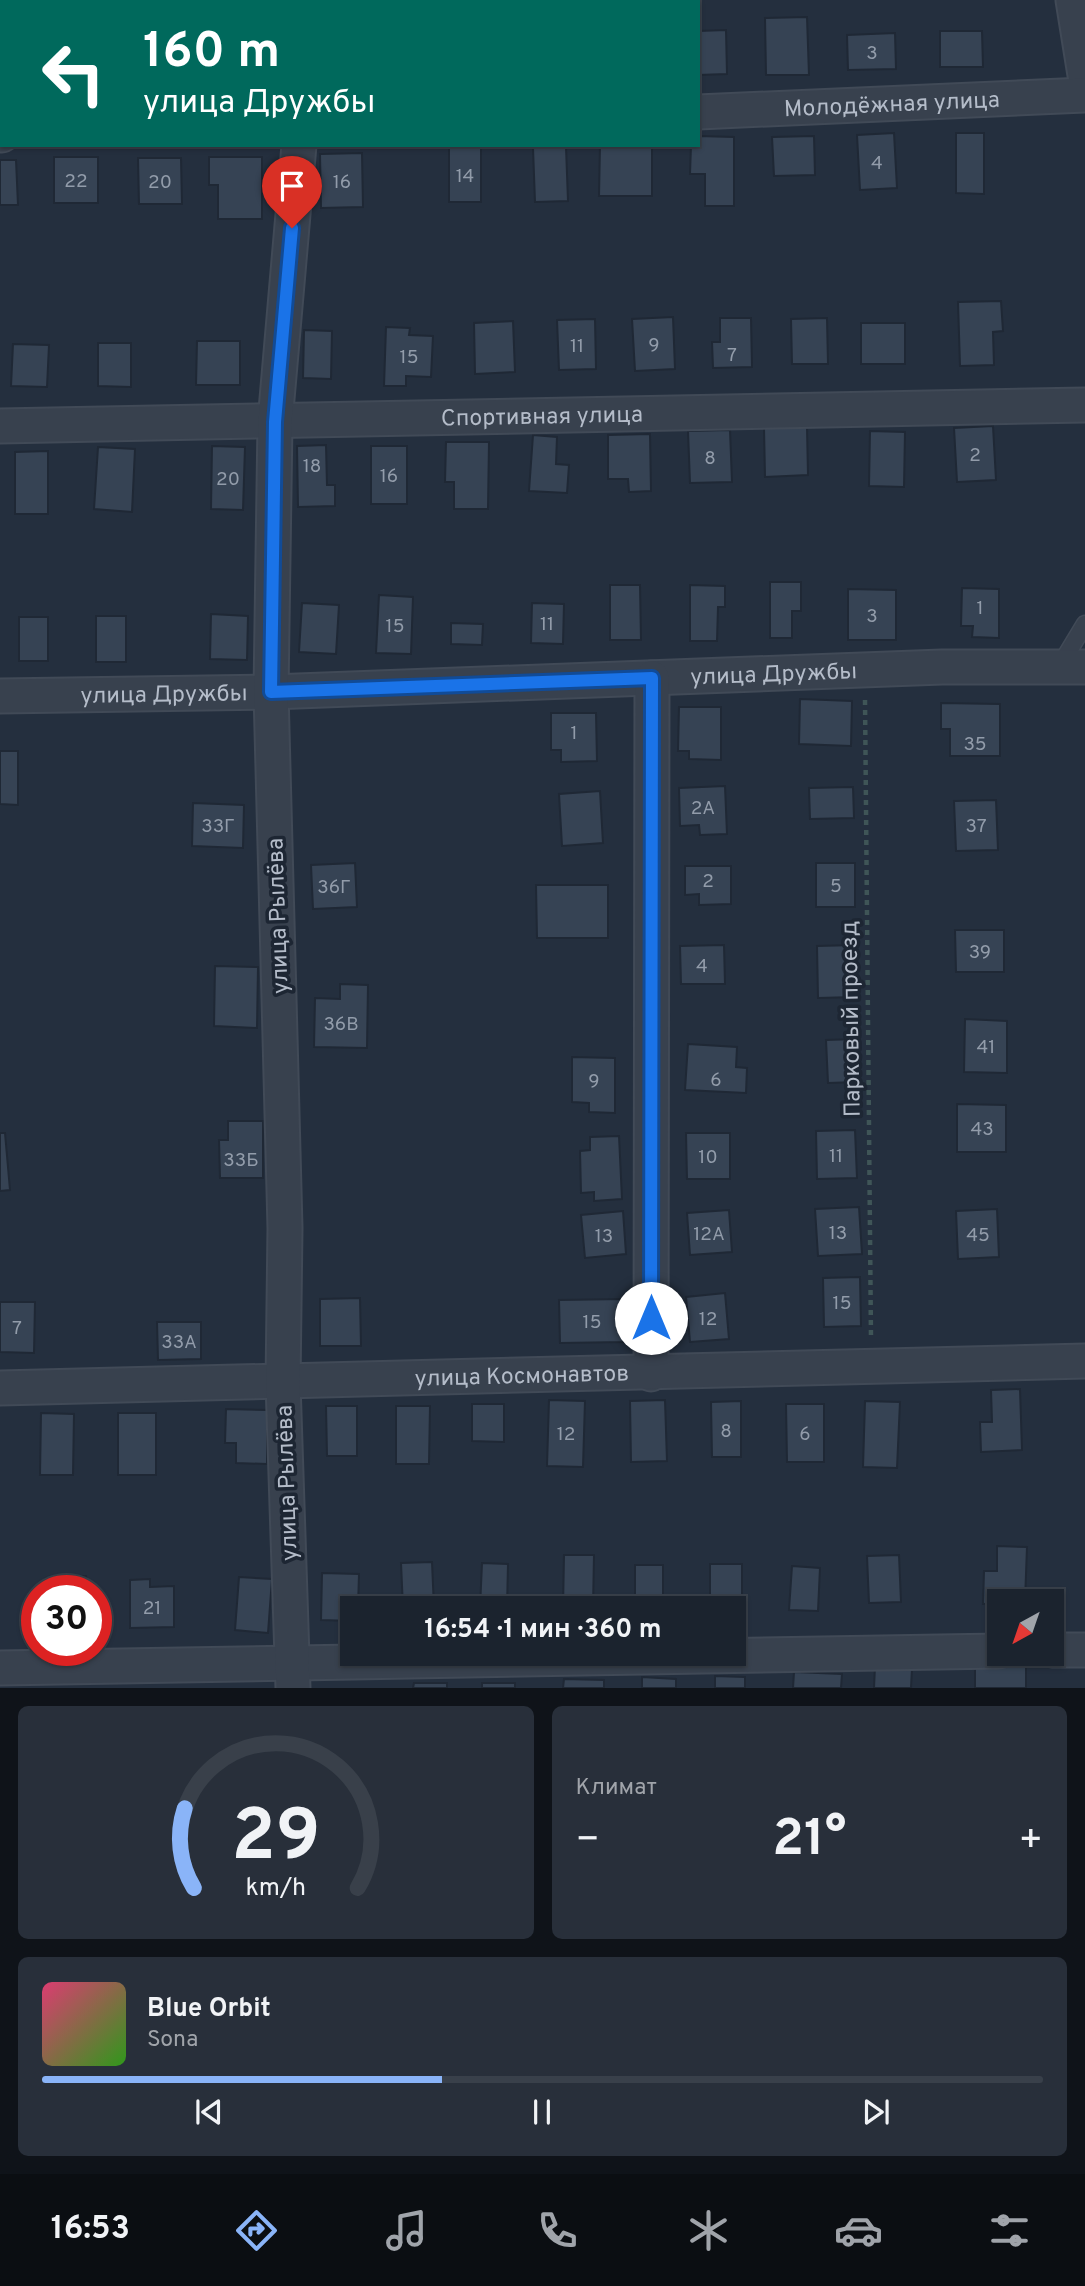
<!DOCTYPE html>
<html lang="ru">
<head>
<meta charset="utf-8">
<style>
	body { margin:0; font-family:Overpass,sans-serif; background:#282f3a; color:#f1f3f6; height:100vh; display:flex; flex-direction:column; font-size:26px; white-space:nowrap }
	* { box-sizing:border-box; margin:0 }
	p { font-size:23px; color:#a0a4aa }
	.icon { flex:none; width:38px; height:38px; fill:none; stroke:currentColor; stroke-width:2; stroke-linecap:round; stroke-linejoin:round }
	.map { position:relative; height:1688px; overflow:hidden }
	.sheet { display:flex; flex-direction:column; gap:18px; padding:18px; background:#0f1319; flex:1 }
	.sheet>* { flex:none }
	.hud { position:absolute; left:0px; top:0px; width:700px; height:147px; box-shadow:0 2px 5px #0004,0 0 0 2px #39404a; background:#00695c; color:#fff; overflow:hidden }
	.needle { width:46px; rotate:220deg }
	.buttons { position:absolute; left:987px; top:1589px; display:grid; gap:14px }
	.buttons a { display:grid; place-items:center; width:77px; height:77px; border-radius:0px; background:#1b232e; box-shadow:0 2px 5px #0004,0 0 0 2px #39404a; font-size:35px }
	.speed { position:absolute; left:21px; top:1575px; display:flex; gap:14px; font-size:35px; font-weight:700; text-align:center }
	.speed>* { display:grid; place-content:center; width:91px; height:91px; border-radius:50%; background:#1b232e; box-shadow:0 2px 5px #0004,0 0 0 2px #39404a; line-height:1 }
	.speed .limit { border:10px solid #d22; background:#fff; color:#111 }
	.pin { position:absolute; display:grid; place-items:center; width:60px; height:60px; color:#fff; margin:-72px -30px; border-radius:50% 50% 50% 0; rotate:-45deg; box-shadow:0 0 7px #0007 }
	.pin .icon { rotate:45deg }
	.me { position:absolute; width:77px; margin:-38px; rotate:0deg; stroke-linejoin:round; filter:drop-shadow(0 0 5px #0008) }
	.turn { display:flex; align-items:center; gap:24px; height:147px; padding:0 28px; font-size:32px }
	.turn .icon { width:91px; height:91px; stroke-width:2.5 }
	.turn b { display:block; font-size:49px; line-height:60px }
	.big { font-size:52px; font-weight:700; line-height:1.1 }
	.sheet .widget { flex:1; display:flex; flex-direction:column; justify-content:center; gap:10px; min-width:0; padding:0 24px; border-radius:10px; background:#282f3a }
	.sheet .dial { align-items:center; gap:0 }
	.dial svg { height:182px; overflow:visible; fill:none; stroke:#39404a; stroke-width:7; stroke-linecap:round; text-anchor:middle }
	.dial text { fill:#f1f3f6; stroke:none }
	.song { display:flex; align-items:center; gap:21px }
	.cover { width:84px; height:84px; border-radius:10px; background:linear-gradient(135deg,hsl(340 70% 55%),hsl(110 70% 35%)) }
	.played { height:7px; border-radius:4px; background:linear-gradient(90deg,#8ab4f8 40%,#39404a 40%) }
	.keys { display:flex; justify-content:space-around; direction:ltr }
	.heat { display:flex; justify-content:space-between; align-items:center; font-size:38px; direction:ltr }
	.sheet .tiles { flex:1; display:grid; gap:18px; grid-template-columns:1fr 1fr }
	.widget:last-child { grid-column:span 2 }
	.trip { position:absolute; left:340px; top:1596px; width:406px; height:70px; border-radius:0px; background:#1b232e; box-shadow:0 2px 5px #0004,0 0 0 2px #39404a; font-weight:700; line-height:70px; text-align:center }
	.menu { display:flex; height:112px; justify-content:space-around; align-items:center; background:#0b0e12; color:#a0a4aa }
	.menu .icon { width:49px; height:49px }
	.menu .active { color:#8ab4f8 }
	.menu b { font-size:32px; color:#f1f3f6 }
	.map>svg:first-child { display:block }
	.building { fill:#364354; stroke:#1f2835; stroke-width:2 }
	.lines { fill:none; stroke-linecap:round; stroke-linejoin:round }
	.service-casing { stroke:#414a57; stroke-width:19 }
	.minor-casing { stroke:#414a57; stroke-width:37 }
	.path { stroke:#3f5557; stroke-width:4.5; stroke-dasharray:5 5; stroke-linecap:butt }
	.service { stroke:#38414e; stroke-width:16 }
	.minor { stroke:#38414e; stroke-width:33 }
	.route-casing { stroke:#114b97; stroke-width:18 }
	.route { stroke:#1a73e8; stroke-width:12 }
	.labels { text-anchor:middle; stroke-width:7; stroke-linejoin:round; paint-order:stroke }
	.number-label { font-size:19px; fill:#929caa }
	.street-label { font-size:23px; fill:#b4bcc9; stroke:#1d2633 }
</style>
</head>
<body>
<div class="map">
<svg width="1085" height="1688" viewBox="0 0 1085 1688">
	<rect width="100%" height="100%" fill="#242f3e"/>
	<path class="building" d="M807,17l2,58h-43l-1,-57z
		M726,30l1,44 -29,1v-44z
		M940,31h42l1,36h-43z
		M895,33l1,36 -48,1 -1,-35z
		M894,133l3,55 -37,2 -3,-55z
		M956,133h28v61l-28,-1z
		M698,136l36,1v69h-29v-32h-15l1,-29h7z
		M814,136l1,39 -41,1 -2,-39z
		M600,145h52v51h-53z
		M566,147l2,54 -33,1 -2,-54z
		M449,148h32v54h-32z
		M362,153l1,54 -42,1 -1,-54z
		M54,157h44v46h-44z
		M209,157h53v62h-44v-34h-9z
		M138,158h43l1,46h-43z
		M0,160h16l2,45h-18z
		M1001,301l2,30 -10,1 1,33 -34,1 -2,-64z
		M673,317l2,52 -40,2 -3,-52z
		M720,318h31l1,49 -39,1 -1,-26h8z
		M827,318l1,46h-36l-1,-45z
		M595,319l1,50 -37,1 -2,-50z
		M513,321l2,51 -40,2 -1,-51z
		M861,323h44v41h-44z
		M386,327l24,1 -1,7 24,1 -2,41 -25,-1v10h-22z
		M304,330l28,1 -1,48 -28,-1z
		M197,341h43v44h-44z
		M98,343h33v44l-33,-1z
		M13,344l36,1 -2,42 -36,-1z
		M993,426l3,54 -39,2 -3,-54z
		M807,427l1,48 -43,2 -1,-49z
		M730,430l2,52 -42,1 -2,-52z
		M870,431l35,1 -1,55 -35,-1z
		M650,434l1,57 -22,1 -1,-13h-20v-44z
		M533,435l24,2 -1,27 13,1 -2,28 -38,-2z
		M446,442h43l-1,67h-34v-27h-9z
		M326,445l1,40h8v21l-37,1 -1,-61z
		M212,446l33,1 -2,63 -32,-1z
		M371,446h36v58h-36z
		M98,447l37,2 -3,63 -38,-3z
		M48,451v63h-33v-62z
		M770,582h31v29h-9v27h-22z
		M610,585h30l1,55h-31z
		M690,585l35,1v21h-7l-1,34h-27z
		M962,588l37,1v49l-27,-1 1,-11h-12z
		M848,589l48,1v50h-48z
		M379,595l34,2 -2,57 -35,-1z
		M302,603l37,2 -3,49 -37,-2z
		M532,603l32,1 -1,40 -32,-1z
		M211,614l37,2 -1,44 -37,-1z
		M96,616h30v46h-30z
		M19,617h29v44h-29z
		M451,623l32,1 -1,21 -31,-1z
		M800,699l52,2 -1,45 -52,-2z
		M941,703l59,1v52h-50v-27h-9z
		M679,707h42v53l-32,-1v-8h-11z
		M551,713h45l1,48 -36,1v-12h-10z
		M0,751h18v54l-18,-1z
		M725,786l2,48 -27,1 -1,-10 -19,1 -1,-38z
		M853,787l1,31 -44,1 -1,-31z
		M600,791l3,52 -41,3 -3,-52z
		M996,800l2,50 -42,1 -2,-50z
		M193,803l51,2 -1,43 -51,-2z
		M355,863l2,44 -44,2 -2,-44z
		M816,863h39v44h-39z
		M685,866h46v38l-32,1v-11l-14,1z
		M536,885h72v53h-71z
		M955,930h49v42h-48z
		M724,945l1,39h-44l-1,-38z
		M855,945l1,52 -38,1 -1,-52z
		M215,966l43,1 -1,61 -43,-2z
		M340,984l28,1 -1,63 -53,-1 1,-49 25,1z
		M965,1019l42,2v52l-43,-1z
		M855,1039l2,43 -29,1 -2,-43z
		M688,1044l49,3 -1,20 11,1 -1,25 -61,-3z
		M572,1057l43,1v55l-26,-1v-9l-17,-1z
		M957,1104l49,1v47h-49z
		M228,1121h35v57h-43l-1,-38h9z
		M855,1130l2,48 -40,1 -1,-48z
		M0,1133h5l5,57 -10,1z
		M686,1133h44v46h-43z
		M619,1136l3,63 -28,2v-9l-13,1 -1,-42 10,-1v-13z
		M859,1207l3,47 -44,2 -3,-47z
		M997,1209l2,48 -41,2 -2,-48z
		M729,1210l3,42 -42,3 -3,-42z
		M623,1211l3,43 -41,4 -4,-43z
		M860,1277l1,49 -37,1 -1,-49z
		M725,1293l4,46 -39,3 -4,-45z
		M360,1298l1,48h-41v-47z
		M624,1299l1,43 -65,1 -1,-43z
		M0,1302h35l-1,51 -34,-1z
		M157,1322h44v37l-43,1z
		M1020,1389l2,61 -41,2 -1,-30h12l-1,-32z
		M549,1400l36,1 -2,66 -36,-1z
		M665,1400l2,61 -36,1 -1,-61z
		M741,1401v56h-29l-1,-55z
		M865,1401l35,1 -3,66 -34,-1z
		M472,1404h32v38l-32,-1z
		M786,1404h38v58h-37z
		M326,1406h31v50h-30z
		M396,1406h34l-1,58h-33z
		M226,1409l41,1v54l-31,-1v-20h-11z
		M41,1413l33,1 -1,61h-33z
		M118,1413h38v62h-38z
		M997,1546l30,1 -2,54 -42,3 1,-33h13z
		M564,1555h30l-1,53h-30z
		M899,1555l2,47 -32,1 -2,-47z
		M432,1562l2,46h-31l-2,-45z
		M482,1563l26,1 -1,44h-27z
		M710,1564h32v50h-9v-6h-23z
		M635,1565h28v43h-28z
		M792,1566l28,2 -2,43 -29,-1z
		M322,1573l37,1 -1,34h-6v13l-31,-1z
		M86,1576l1,15h-41l-1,-12z
		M239,1577l33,2 -4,54 -33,-3z
		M150,1579v8l24,-1v41l-44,1v-48z
		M975,1665h51v23h-51z
		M875,1666l37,2 -1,20h-37z
		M794,1672l48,2 -1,14h-48z
		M715,1676l30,1v11h-30z
		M642,1677l34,2v9h-34z
		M564,1679l40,1v8h-41z
		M414,1683h33v5h-34z
		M482,1683h33v5h-33z"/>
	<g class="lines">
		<g class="service-casing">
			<path id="service" d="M1059,667l26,-43"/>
		</g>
		<g class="minor-casing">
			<g id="minor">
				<path d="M1073,0l12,75"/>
				<path d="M319,2v-2"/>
				<path id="s1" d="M698,112l387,-17"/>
				<path d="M0,135h2"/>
				<path id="s2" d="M0,426l1085,-21"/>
				<path id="s3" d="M0,696l271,-4 671,-25h143"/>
				<path d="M651,1374l1,-696"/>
				<path id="s4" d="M0,1388l1085,-27"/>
				<path d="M1052,1650h33"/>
				<path d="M0,1668l999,-17"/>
				<path d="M293,1688l-10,-305 2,-155 -14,-536 4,-270 24,-277"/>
			</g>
		</g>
		<path class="path" d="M865,700l6,639"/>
		<use href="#service" class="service"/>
		<use href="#minor" class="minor"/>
	</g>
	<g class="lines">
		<g class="route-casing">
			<path id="route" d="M292,228l-17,194 -4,270 381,-14 -1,640"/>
		</g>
		<use href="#route" class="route"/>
	</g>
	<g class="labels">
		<g class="number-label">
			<text x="872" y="59">3</text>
			<text x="877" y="169">4</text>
			<text x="465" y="182">14</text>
			<text x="76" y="187">22</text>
			<text x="160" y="188">20</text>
			<text x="342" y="188">16</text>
			<text x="654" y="351">9</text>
			<text x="577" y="352">11</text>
			<text x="732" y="361">7</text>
			<text x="409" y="363">15</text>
			<text x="975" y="461">2</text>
			<text x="710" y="464">8</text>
			<text x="312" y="472">18</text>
			<text x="389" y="482">16</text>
			<text x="228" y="485">20</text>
			<text x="980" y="614">1</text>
			<text x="872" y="622">3</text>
			<text x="547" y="630">11</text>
			<text x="395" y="632">15</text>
			<text x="574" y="739">1</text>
			<text x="975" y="750">35</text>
			<text x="703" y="814">2А</text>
			<text x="218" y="832">33Г</text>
			<text x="976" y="832">37</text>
			<text x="708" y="887">2</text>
			<text x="836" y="892">5</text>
			<text x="334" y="893">36Г</text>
			<text x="980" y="958">39</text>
			<text x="702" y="972">4</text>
			<text x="341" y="1030">36В</text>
			<text x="986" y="1053">41</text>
			<text x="716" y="1086">6</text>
			<text x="594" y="1087">9</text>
			<text x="982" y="1135">43</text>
			<text x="836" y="1162">11</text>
			<text x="708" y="1163">10</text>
			<text x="241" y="1166">33Б</text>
			<text x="838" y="1239">13</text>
			<text x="709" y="1240">12А</text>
			<text x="978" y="1241">45</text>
			<text x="604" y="1242">13</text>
			<text x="842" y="1309">15</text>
			<text x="708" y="1325">12</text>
			<text x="592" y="1328">15</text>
			<text x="17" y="1334">7</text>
			<text x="179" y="1348">33А</text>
			<text x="726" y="1437">8</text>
			<text x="566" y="1440">12</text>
			<text x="805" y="1440">6</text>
			<text x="152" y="1614">21</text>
		</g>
		<g class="street-label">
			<text dy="8" stroke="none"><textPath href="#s1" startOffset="194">Молодёжная улица</textPath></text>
			<text dy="8" stroke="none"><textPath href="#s2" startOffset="542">Спортивная улица</textPath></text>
			<text dy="8" stroke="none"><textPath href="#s3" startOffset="774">улица Дружбы</textPath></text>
			<text dy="8" stroke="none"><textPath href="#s3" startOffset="164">улица Дружбы</textPath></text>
			<text transform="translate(277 916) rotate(-92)" y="8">улица Рылёва</text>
			<text transform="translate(850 1019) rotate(-91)" y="8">Парковый проезд</text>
			<text dy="8" stroke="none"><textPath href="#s4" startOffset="522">улица Космонавтов</textPath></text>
			<text transform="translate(286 1483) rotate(-92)" y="8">улица Рылёва</text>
		</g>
	</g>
</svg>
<div class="buttons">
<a><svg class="needle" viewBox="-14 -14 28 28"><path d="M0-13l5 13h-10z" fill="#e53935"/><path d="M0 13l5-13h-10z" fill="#a0a4aa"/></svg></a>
</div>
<div class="speed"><div class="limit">30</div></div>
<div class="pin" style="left:292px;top:228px;background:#d93025"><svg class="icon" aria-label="arrive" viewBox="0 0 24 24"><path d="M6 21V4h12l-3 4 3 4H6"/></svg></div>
<svg class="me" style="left:651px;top:1318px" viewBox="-20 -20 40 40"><circle r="19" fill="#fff"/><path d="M0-13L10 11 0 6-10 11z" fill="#1a73e8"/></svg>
<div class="trip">16:54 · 1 мин · 360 m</div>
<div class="hud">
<div class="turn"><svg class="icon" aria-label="left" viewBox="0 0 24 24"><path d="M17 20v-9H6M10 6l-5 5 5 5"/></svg><div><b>160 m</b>улица Дружбы</div></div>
</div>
</div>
<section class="sheet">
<div class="tiles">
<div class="widget dial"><svg viewBox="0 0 100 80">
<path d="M14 69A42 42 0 1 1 86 69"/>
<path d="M14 69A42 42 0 0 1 10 34" stroke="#8ab4f8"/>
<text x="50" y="56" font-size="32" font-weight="700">29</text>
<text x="50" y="72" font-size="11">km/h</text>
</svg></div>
<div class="widget"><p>Климат</p>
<div class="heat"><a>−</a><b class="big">21°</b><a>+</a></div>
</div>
<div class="widget">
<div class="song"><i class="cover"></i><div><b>Blue Orbit</b><p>Sona</p></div></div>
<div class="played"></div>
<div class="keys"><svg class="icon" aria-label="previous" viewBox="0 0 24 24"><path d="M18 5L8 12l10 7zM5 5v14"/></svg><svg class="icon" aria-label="pause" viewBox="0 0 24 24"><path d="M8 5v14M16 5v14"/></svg><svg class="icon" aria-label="next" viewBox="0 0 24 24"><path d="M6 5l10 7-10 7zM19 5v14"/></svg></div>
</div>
</div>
</section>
<nav class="menu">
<b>16:53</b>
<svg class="icon active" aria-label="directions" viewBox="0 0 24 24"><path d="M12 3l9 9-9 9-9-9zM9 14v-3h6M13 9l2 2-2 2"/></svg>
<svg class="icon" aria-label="music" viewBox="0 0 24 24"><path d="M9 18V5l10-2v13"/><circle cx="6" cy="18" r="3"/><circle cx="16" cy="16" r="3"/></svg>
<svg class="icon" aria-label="phone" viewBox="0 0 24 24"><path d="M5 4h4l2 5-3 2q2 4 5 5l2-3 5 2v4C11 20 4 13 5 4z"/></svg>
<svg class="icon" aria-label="climate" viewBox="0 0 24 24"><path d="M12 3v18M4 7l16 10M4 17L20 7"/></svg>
<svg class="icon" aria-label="car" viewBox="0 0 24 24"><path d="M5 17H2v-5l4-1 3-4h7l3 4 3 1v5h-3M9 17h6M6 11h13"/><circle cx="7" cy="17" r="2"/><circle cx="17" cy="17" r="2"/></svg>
<svg class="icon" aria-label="filters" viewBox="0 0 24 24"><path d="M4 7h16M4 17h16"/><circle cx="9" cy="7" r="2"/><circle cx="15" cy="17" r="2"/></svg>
</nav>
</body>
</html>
